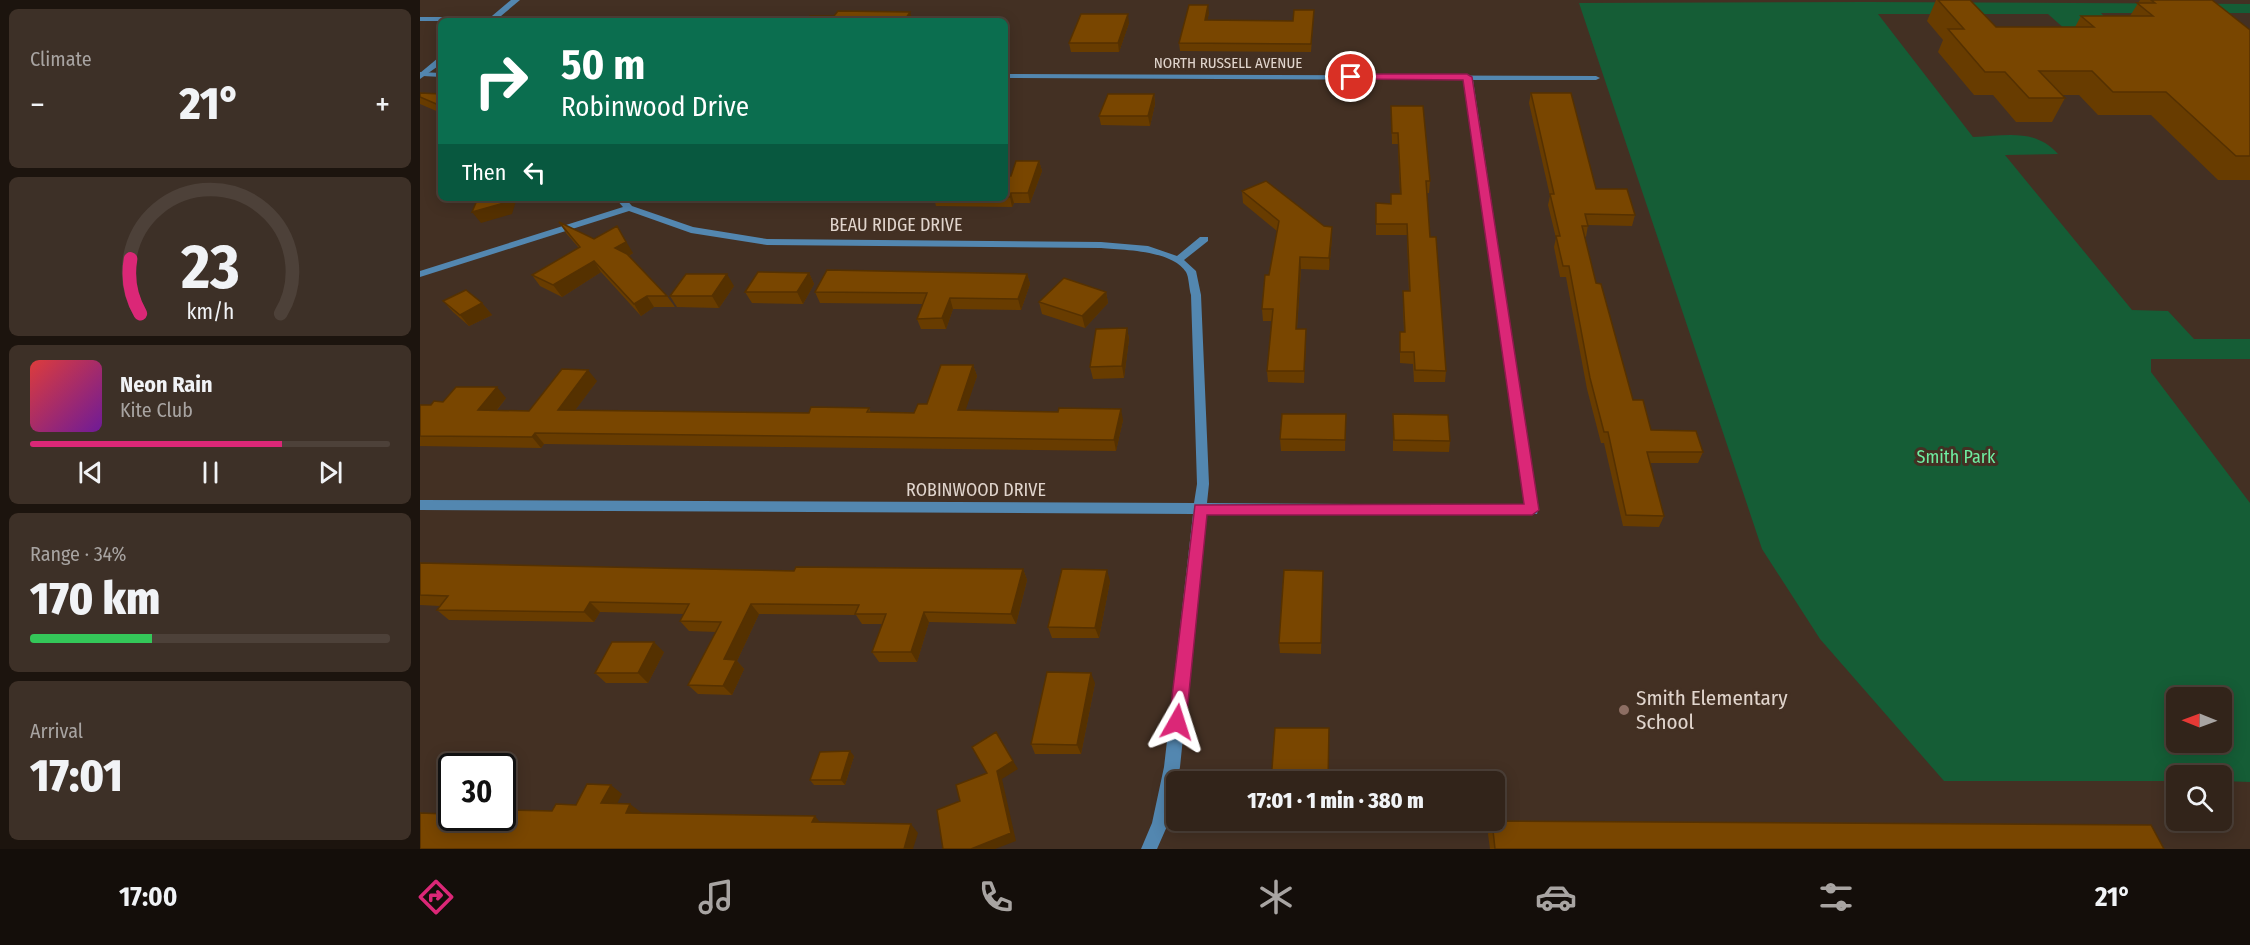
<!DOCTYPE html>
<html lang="en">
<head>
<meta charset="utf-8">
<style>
	body { margin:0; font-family:"Fira Sans Condensed",sans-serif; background:#3d3027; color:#f1f3f6; height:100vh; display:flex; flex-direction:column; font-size:22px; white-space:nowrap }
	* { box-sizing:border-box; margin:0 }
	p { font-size:20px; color:#a8a4a2 }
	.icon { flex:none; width:33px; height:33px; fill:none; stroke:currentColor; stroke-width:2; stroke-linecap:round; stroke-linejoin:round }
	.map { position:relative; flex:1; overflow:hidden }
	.panel { display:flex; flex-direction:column; gap:9px; padding:9px; background:#1c140e; width:420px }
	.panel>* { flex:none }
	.guide { position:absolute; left:18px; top:18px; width:570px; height:183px; border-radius:9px; box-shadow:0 3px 15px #0003,0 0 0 2px #4d4139; background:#0b6e4f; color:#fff; overflow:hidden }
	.needle { width:39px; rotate:271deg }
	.controls { position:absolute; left:1746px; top:687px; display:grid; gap:12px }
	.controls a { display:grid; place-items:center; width:66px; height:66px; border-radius:9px; background:#32241a; box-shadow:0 3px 15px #0003,0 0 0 2px #4d4139; font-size:30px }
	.speed { position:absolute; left:18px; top:753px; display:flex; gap:12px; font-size:30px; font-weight:700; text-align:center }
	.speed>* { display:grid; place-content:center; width:78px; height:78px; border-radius:50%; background:#32241a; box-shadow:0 3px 15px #0003,0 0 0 2px #4d4139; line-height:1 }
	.speed .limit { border:3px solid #111; border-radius:9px; background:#fff; color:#111 }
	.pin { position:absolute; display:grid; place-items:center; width:51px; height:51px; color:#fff; margin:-26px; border:3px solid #fff; border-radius:50%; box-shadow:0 2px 6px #0007 }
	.me { position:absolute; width:66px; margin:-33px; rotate:6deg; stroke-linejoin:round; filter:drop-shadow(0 0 4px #0008) }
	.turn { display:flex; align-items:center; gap:21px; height:126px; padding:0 24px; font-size:27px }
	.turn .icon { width:78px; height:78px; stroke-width:2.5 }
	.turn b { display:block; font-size:42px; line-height:51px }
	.then { display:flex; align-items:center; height:57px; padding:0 24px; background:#0003; gap:12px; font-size:22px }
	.big { font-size:45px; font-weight:800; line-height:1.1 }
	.panel .card { flex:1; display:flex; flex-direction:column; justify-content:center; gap:9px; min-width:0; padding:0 21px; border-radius:9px; background:#3d3027 }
	.panel .dial { align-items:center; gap:0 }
	.dial svg { height:156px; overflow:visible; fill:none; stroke:#4d4139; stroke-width:7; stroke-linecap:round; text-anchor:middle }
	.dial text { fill:#f1f3f6; stroke:none }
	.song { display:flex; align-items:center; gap:18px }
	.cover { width:72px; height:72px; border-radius:9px; background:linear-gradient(135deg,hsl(0 70% 55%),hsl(280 70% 35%)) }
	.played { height:6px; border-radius:3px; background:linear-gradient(90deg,#db2777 70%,#4d4139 70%) }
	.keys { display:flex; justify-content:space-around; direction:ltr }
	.heat { display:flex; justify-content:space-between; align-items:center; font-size:33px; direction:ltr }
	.charge { height:9px; border-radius:4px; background:linear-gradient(90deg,#34c759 34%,#4d4139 0) }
	.trip { position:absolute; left:746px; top:771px; width:339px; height:60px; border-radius:9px; background:#32241a; box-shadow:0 3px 15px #0003,0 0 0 2px #4d4139; font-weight:800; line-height:60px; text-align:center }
	.dock { display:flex; height:96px; justify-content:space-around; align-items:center; background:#140e0a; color:#a8a4a2 }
	.dock .icon { width:42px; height:42px }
	.dock .on { color:#db2777 }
	.dock b { font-size:27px; color:#f1f3f6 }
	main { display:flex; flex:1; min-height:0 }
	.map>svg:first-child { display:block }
	.green { fill:#155d36; fill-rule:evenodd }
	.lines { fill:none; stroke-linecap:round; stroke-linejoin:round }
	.minor { fill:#5387b0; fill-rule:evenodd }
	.tertiary { fill:#5387b0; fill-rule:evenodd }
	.wall { fill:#683c00 }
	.shaded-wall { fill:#553100 }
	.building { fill:#794600; stroke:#553100; stroke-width:1.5 }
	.route { fill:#db2777; stroke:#8e194d; stroke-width:1.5 }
	.education-dot { fill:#8d6e63; stroke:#433023; stroke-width:2 }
	.labels { text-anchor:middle; stroke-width:6; stroke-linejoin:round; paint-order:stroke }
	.far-street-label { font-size:15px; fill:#e1d5cd; stroke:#433023 }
	.street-label { font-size:18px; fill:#e1d5cd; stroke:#433023 }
	.park-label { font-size:18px; fill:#6feda1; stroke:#433023 }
	.near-poi-label { font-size:21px; fill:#e1d5cd; stroke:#433023; text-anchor:start }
</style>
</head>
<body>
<main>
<section class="panel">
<div class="card"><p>Climate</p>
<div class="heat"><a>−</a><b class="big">21°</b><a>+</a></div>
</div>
<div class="card dial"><svg viewBox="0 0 100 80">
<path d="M14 69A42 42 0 1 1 86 69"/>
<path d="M14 69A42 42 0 0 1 9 41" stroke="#db2777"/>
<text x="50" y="56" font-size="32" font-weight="700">23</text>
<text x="50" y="72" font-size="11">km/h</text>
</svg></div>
<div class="card">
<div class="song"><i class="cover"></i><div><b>Neon Rain</b><p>Kite Club</p></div></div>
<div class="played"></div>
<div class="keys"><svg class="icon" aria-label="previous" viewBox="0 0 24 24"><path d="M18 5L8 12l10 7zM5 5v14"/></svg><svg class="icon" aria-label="pause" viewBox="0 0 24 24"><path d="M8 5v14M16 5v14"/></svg><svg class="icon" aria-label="next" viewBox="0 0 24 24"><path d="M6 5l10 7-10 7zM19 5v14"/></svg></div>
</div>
<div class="card"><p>Range · 34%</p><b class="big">170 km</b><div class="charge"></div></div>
<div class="card"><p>Arrival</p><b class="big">17:01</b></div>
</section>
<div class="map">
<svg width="1830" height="849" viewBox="0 0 1830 849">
	<rect width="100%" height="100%" fill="#433023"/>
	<path class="green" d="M1448,2l382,2v9h-149l16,17h-51l-18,-16h-170l95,123c33,-1 62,-9 85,17l-53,1 127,155 36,1 26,28h56v20h-99v13l99,131v279l-28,-1v-5h-46v5h-232l-124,-142 -58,-90 -183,-546zM1756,698h46v44h-46z"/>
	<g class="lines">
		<path class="minor" d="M0,17h72l4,2 -3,2h-73z
			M0,72l21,1v4l-18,-1h-3z
			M585,74l591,2 4,2 -4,2h-123l65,430 -1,4h-331l-26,253 -12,57 -11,25h-16l11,-26 12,-56 29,-253 -773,-4v-10l774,3 3,-19 -6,-189c-2,-6 -2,-18 -5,-23 -14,-22 -63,-22 -85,-24l-334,-3 -76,-12 -62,-22 -209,66v-6l203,-64 -8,-9h10l7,8 61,21 74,12 334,3 47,4 29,10 23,-19h8v4l-24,19 12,11 5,24 8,189 -2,19 318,2 -61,-425 -459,-2z"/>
		<path class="tertiary" d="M91,0h9l-25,21h-9z
			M18,58h3v6l-21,15v-6z"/>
	</g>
	<path class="wall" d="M1516,0h34l26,27h79l6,-11h49l10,-16h72l38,30v150h-32l-67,-65h-53l-19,-20h-17l3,3 -13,24h-36l-23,-27h-19l-36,-43 5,-12 -16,-19z
		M894,10l-3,42 -131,-1 -1,-8 30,-30 -2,8h86z
		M709,23l-10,29h-48l-2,-9z
		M0,93l21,1v19l-21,-9z
		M1111,93l65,96 39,26 -3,11 -44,-1 -2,12 -2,-1 12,47 37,117 18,30 52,22 -5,11h-48l14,53 -5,11 -36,-1 -19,-83h-3l-14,-54 -21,-112h-6l-6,-30 2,-9 -8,-33 2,-9 -21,-93z
		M734,94l1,10 -5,22 -49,-1 -2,-9z
		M971,106l39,75 -1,12h-3l4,44 16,134 -1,11h-31l-1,-18 -13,-1v-31h4l-1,-30v-11h6l-2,-56h-31v-32l14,1 1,-10h9l-2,-50h-6z
		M619,161l3,10 -12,32h-16l-2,4 -76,-1 -2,-8h71v-22h6z
		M822,191l90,47 -3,32 -28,-1 -4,60 9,12 -2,42 -36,-1 -1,-11 5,-50h-9l-1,-12 7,-34 8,-44 -34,-28z
		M330,198h77l1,2 -1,3 -66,-1z
		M139,222l35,17 39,14 -4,3 38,40 8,11h-21l-13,9 -40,-44 -39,25 -22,-11 -8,-11 47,-27 -13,-15z
		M389,273l5,11 -11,20 -51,-1 -7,-11z
		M607,274l3,10 -9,26 -68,-1 -7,20h-25l-4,-10 6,-15 -103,-1 -5,-11z
		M314,286l-15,22 -42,-1 -7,-11z
		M686,292l2,11 -23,25 -43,-14 -3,-12z
		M23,301l39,2 10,12 -23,11 -16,-14z
		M707,328l2,11 -5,39 -31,1 -3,-12z
		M553,365l4,11 -12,34 158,10 -7,31 -572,-7 -3,4 -121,-2v-41h11l12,-3 63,-4 -9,12 32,1 68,-30 -22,29 234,3 60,-5 2,5h43l13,-9z
		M926,414l-1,37h-64l-1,-12z
		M973,414l57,27 -1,11 -56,-1z
		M0,563l374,8 229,-2 4,11 -11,44 -87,-2 -12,40h-38l-7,-10 10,-28h-20l-6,-9 -97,-1 -22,47 7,8 -12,26 -34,-1 -10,-9 28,-53 -27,-1 -9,-10 4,-7 -84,-2 -6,10 -145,-2 -12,-10 3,-4 -20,-1z
		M903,571l-2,83 -41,-1 -1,-10z
		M690,581l-11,57h-47l-4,-11z
		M244,652l-16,31h-42l-11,-10z
		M675,683l-14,71h-46l-4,-10z
		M434,756l-9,29h-31l-4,-5z
		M1072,821l672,28h-674l-2,-15z"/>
	<path class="shaded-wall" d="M788,5l1,8 -3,15 -1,-8z
		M490,12l3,9h-9z
		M708,14l1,9 -10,29 -1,-9z
		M734,94l1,10 -5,22 -2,-10z
		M619,161l3,10 -12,32 -2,-10z
		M591,193l3,10 -2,4 -2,-10z
		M86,198h11l-5,16 -31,9 -9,-11z
		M197,226l16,27 -11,7 -7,-12z
		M912,227v11l-3,32v-12z
		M880,257l1,12 -5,71v-11z
		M174,261l7,11 -39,25 -9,-12z
		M389,273l5,11 -11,20 -6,-12z
		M307,274l7,12 -15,22 -7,-12z
		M607,274l3,10 -9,26 -3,-11z
		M686,292l2,11 -23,25 -3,-12z
		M227,296l7,11 -13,9 -7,-12z
		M530,298l3,11 -7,20 -4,-11z
		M62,303l10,12 -23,11 -9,-11z
		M707,328l2,11 -5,39 -2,-12z
		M886,329v12l-2,42v-12z
		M553,365l4,11 -15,45 -4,-11z
		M168,370l9,11 -30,40 -9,-11z
		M77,387l9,11 -18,23 -10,-11z
		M701,409l2,11 -7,31 -2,-11z
		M115,433l9,11 -3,4 -9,-11z
		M603,569l4,11 -11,44 -5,-10z
		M687,570l3,11 -11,57 -4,-10z
		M170,602l10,10 -6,10 -10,-10z
		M331,604l8,10 -22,47 7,8 -12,26 -9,-9 1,-27z
		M504,612l5,10 -12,40 -6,-10z
		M234,642l10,10 -16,31 -10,-10z
		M671,673l4,10 -14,71 -4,-9z
		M430,751l4,5 -9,29 -4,-5z
		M593,761l5,8 -16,10 14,62 -21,8h-24l26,-78z
		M191,785l11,9 -9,18 -12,-9z
		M210,804l12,9 -5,9 -11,-9z
		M395,816l8,10 -11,-4z
		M491,824l7,9 -5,16h-9z"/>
	<path class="building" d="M1518,0h32l26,27h98l-13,-11h72l-16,-13h18l-4,-3h61l38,30v126h-14l-70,-64h-53l-21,-21h-53l26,27h-36l-24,-26h-20l-37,-43h16z
		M769,5h19l-3,15 88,1 1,-11h20l-3,34 -132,-1z
		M418,11l72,1 -6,9h-99l5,-5h24z
		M661,14h47l-10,29h-49z
		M0,93l21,1v12l-21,-9z
		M1111,93h40l25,96h31l8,26 -50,-1 3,12h-6l14,57 5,1 32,116h10l8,30 45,1 7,21h-56l17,64 -38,-1 -18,-83h-4l-14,-54 -21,-112h-6l-7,-30h4l-10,-42h4z
		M688,94h46l-6,22h-49z
		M971,106h32l7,75h-4l4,56h6l10,134 -31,-1 -1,-18h-14v-20h5l-2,-41h7l-3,-67h-31v-21l15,1v-10h10l-3,-61h-6z
		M596,161h23l-11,32h-17l-1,4h-5v-21h6z
		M846,181l58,45 8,1 -3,31 -29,-1 -4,72h10l-2,42h-37l6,-62h-11l3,-34h4l10,-54 -37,-30z
		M58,198h28l-2,5 -32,9z
		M139,222l35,17 23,-13 9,16 -11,6 12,6 40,42h-20l-13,8 -40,-43 -41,24 -21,-10 48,-28z
		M407,270l200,4 -9,25 -68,-1 -8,20 -25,1 10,-26 -112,-1z
		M338,272l51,1 -12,19h-52z
		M266,274h41l-15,22h-42z
		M644,278l42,14 -24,24 -43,-14z
		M46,290l16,13 -22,12 -17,-14z
		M707,328l-5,38 -32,1 6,-38z
		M521,365h32l-15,45 100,2 1,-4 62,1 -7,31 -579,-7 -3,4 -112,-1v-31h11l3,-4 9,1 13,-15h41l-19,23 51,1 33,-42 26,1 -30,40 251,3 2,-6 58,1 -2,4 47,1 4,-9h9z
		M862,414h64l-1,26 -65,-1z
		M973,414l55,1 2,26 -56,-1z
		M0,563l374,8 2,-4 227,2 -12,45 -87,-2 -13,40h-39l14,-38h-31l4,-9 -108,-1 -27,55 12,1 -13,26 -35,-1 33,-63 -41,-1 9,-17 -99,-2 -6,10 -147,-2 11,-14 -28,-1z
		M642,569l45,1 -12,58 -47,-1z
		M864,570l39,1 -2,72h-42z
		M192,642h42l-16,31h-43z
		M627,672l44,1 -14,72 -46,-1z
		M855,728h54l-1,54h-57z
		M576,732l17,29 -16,10 14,62 -40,16h-28l-6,-39 23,-9 -4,-16 31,-12 -15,-26z
		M430,751l-9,29h-31l10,-28z
		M167,784l24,1 -10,18 29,1 -4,9 189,3 -3,6 99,2 -7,25h-484v-36l26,1 3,-5h3v9h50v-8l50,1 4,-7 20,1z
		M1072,821l659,4 13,24h-669z"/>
	<path class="route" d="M931,74h116l5,3 67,433 -7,5h-325l-21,207 -3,6 -6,2 -6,-2 -2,-6 26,-217 329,-1 -61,-424 -115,-1 -1,-2z"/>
	<circle class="education-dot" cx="1204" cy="710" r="6"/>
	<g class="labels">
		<g class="far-street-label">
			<text x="808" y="68">NORTH RUSSELL AVENUE</text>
		</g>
		<g class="street-label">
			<text x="476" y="231">BEAU RIDGE DRIVE</text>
			<text x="556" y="496">ROBINWOOD DRIVE</text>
		</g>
		<g class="park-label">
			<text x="1536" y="463">Smith Park</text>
		</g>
		<g class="near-poi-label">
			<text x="1216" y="705">Smith Elementary<tspan x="1216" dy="24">School</tspan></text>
		</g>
	</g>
</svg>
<div class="controls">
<a><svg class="needle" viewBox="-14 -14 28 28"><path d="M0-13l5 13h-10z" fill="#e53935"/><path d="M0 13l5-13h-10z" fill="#a8a4a2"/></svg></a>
<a><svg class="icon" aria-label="search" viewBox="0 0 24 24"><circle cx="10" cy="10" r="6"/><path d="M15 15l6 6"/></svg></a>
</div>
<div class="speed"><div class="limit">30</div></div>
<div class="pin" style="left:931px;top:77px;background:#d93025"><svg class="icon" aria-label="arrive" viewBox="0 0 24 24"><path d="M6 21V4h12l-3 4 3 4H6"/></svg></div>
<svg class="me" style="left:757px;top:722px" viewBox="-20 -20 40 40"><path d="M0-17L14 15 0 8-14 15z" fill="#db2777" stroke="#fff" stroke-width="4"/></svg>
<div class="trip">17:01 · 1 min · 380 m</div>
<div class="guide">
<div class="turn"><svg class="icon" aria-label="right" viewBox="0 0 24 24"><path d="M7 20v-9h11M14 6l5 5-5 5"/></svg><div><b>50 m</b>Robinwood Drive</div></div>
<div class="then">Then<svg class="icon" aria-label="left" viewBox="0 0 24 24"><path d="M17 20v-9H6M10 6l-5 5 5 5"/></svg></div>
</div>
</div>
</main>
<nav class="dock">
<b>17:00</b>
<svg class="icon on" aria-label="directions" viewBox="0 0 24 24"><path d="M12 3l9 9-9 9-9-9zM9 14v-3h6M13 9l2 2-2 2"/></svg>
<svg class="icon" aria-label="music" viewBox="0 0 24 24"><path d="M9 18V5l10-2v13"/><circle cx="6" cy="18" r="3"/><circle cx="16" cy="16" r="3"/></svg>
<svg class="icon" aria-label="phone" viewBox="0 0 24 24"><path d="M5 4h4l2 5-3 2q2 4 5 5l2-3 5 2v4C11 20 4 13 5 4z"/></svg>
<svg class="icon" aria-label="climate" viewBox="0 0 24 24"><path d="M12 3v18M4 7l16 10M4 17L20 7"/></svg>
<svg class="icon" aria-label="car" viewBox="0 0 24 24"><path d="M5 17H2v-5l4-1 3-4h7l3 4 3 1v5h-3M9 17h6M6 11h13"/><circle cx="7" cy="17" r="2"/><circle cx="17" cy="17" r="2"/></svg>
<svg class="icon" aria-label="filters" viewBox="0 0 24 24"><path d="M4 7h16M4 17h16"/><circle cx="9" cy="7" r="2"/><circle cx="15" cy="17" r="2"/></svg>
<b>21°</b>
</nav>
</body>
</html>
